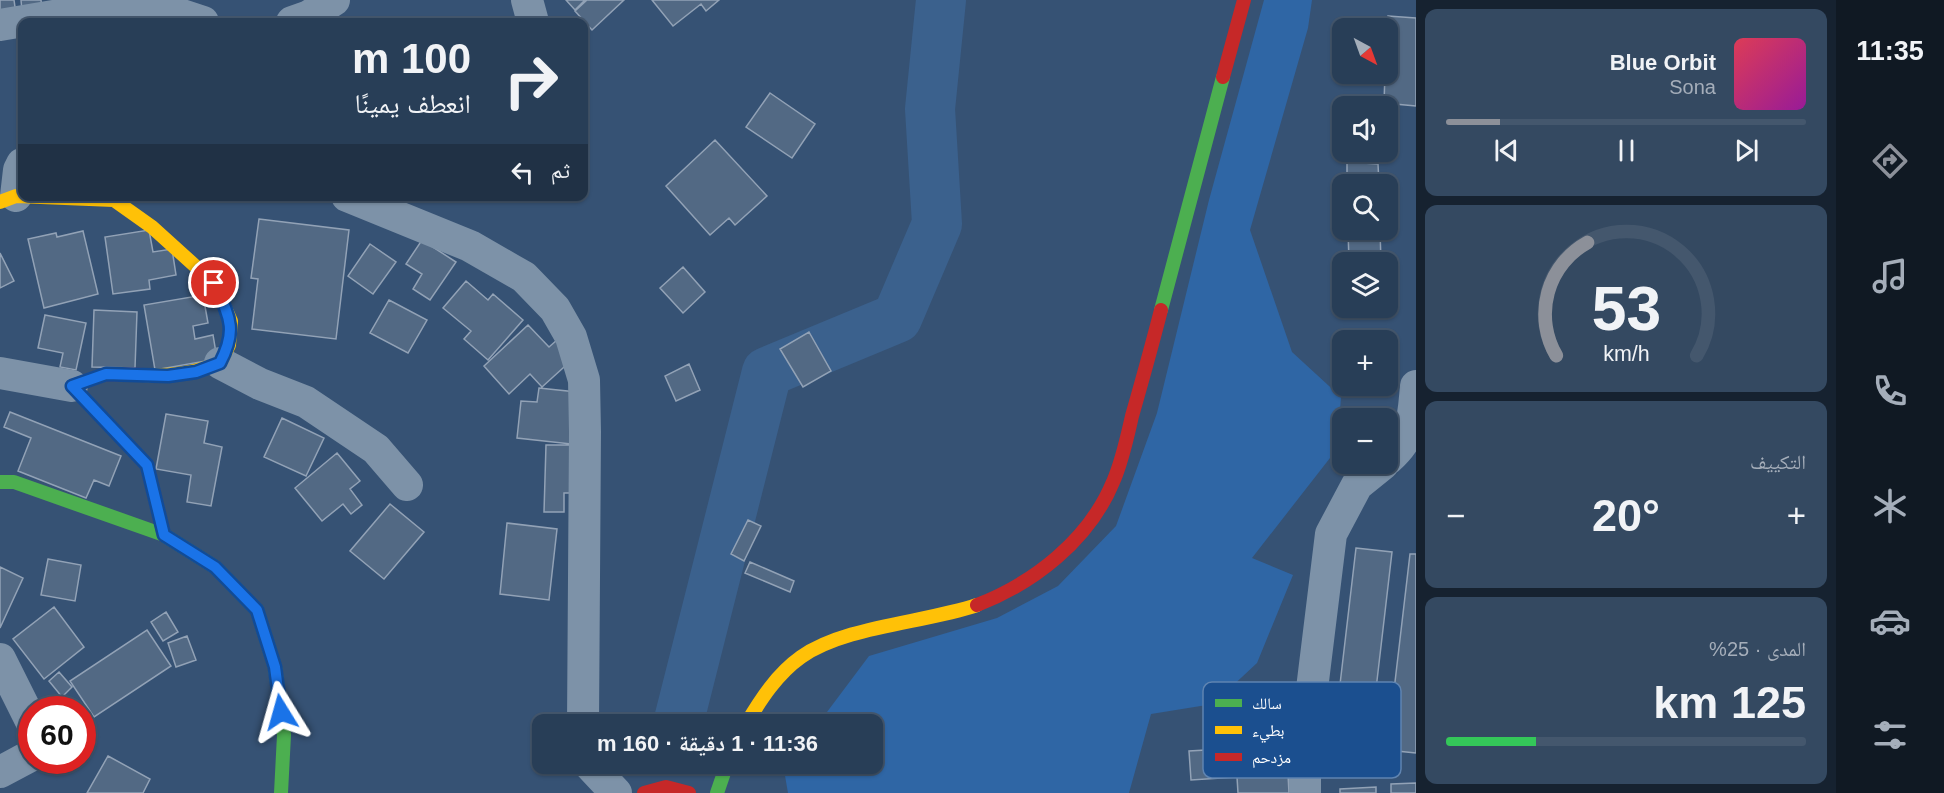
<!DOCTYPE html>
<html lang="ar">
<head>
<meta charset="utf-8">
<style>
	body { margin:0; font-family:Arial,"Noto Naskh Arabic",sans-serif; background:#344961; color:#f1f3f6; direction:rtl; height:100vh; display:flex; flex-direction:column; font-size:22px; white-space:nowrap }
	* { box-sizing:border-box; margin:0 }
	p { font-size:20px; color:#a5aeba }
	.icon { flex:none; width:33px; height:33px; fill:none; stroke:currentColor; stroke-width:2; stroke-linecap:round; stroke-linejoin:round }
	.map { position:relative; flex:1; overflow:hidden; direction:ltr }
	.panel { display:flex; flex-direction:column; gap:9px; padding:9px; background:#162230; width:420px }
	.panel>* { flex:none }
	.top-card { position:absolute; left:18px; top:18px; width:570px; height:183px; border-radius:12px; box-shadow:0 2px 4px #0004,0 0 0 2px #44576d; direction:rtl; background:#283e57; color:#f1f3f6; overflow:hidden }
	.needle { width:39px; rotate:139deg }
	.controls { position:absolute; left:1332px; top:18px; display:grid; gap:12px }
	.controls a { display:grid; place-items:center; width:66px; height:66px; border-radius:12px; background:#283e57; box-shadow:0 2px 4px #0004,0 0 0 2px #44576d; font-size:30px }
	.speed { position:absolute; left:18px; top:696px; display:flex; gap:12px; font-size:30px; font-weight:700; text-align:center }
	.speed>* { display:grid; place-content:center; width:78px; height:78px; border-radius:50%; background:#283e57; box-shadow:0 2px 4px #0004,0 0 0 2px #44576d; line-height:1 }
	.speed .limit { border:9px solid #d22; background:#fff; color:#111 }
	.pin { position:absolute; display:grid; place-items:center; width:51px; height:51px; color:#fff; margin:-26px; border:3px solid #fff; border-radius:50%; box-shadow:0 2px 6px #0007 }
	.me { position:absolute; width:66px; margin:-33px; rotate:352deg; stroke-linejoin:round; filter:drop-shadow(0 0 4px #0008) }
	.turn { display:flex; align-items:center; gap:21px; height:126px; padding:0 18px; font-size:27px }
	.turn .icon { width:78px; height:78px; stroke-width:2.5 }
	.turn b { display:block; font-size:42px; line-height:51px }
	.then { display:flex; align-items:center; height:57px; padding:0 18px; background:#0003; gap:12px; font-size:22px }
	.big { font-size:45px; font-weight:700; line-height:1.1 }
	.panel .card { flex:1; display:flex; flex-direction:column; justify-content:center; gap:9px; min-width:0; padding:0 21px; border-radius:12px; background:#344961 }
	.panel .dial { align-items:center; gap:0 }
	.dial svg { height:156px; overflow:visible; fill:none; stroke:#44576d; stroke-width:7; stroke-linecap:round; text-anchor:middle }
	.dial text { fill:#f1f3f6; stroke:none }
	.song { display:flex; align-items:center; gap:18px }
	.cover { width:72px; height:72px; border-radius:9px; background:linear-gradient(135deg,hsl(350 70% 55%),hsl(300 70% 35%)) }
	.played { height:6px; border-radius:3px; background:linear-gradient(90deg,#8c9099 15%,#44576d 15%) }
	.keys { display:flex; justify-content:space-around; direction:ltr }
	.heat { display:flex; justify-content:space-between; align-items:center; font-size:33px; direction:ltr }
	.charge { height:9px; border-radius:4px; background:linear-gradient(90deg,#34c759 25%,#44576d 0) }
	.trip { position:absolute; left:532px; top:714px; width:351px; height:60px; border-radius:12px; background:#283e57; box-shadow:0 2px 4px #0004,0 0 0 2px #44576d; font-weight:700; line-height:60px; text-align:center; direction:rtl }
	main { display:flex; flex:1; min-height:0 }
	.tab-bar { display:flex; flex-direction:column; width:108px; justify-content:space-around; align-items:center; background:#101923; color:#a5aeba }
	.tab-bar .icon { width:42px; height:42px }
	.tab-bar .active { color:#8c9099 }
	.tab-bar b { font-size:27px; color:#f1f3f6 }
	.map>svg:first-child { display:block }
	.green { fill:#2f66a5 }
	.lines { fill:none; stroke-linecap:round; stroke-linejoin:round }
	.river { stroke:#3b618d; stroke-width:50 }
	.building { fill:#526984; stroke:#92a2b6; stroke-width:1.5 }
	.street { stroke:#7d92a8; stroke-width:32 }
	.fast { stroke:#4caf50; stroke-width:14 }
	.slow { stroke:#ffc107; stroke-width:14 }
	.jam { stroke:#c62828; stroke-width:14 }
	.route-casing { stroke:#114b97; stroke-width:15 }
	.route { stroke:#1a73e8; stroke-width:10 }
	.key { fill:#1b4f8f; stroke:#5f84b1; stroke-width:1.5 }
	.key-label { font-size:16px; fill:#fff }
</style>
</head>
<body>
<main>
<nav class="tab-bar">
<b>11:35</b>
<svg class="icon active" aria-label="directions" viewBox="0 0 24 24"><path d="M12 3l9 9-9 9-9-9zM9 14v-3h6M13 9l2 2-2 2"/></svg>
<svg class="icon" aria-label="music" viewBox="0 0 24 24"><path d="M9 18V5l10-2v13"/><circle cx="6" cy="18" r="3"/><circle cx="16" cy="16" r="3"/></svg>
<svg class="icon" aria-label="phone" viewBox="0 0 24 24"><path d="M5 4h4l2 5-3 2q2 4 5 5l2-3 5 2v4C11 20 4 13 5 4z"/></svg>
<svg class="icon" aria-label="climate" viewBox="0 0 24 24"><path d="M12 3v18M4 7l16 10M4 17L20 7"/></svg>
<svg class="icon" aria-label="car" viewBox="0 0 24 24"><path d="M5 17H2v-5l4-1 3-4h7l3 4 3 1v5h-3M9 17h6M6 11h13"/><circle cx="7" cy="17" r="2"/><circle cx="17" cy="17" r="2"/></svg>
<svg class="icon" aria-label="filters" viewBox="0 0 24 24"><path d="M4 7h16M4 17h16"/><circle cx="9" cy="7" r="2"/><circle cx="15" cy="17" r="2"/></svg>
</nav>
<section class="panel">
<div class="card">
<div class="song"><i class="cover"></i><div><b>Blue Orbit</b><p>Sona</p></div></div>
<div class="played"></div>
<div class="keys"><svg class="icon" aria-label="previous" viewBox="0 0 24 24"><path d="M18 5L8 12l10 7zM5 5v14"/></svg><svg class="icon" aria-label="pause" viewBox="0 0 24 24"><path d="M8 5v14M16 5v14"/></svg><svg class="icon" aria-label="next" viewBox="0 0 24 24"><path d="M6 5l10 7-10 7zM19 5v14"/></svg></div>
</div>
<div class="card dial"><svg viewBox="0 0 100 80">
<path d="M14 69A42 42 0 1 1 86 69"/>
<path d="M14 69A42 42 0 0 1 30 11" stroke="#8c9099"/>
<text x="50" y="56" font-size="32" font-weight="700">53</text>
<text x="50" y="72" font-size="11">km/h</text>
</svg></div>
<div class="card"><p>التكييف</p>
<div class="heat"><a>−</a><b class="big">20°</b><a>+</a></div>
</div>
<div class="card"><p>المدى · 25%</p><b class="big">125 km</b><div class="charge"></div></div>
</section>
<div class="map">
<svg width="1416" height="793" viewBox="0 0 1416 793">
	<rect width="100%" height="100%" fill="#365274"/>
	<path class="green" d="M1264,0h48l-4,28 -58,202 42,122 49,45 -4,52 -85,109 41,17 -36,88 -44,41 -62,10 -22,79h-341l-4,-23 5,-6h84v-40h-55l51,-68 128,-38 61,-32 58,-60 41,-113 52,-213z"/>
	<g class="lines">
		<path class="river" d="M678,724l89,-352 130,-54 40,-94 -7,-115 11,-109"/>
	</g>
	<path class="building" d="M0,0h14l2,14 -16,2z
		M21,0h20l1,9 -20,2z
		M566,0h19l-10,10z
		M587,0h37l-32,30 -17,-19z
		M652,0h67l-13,11 -5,-7 -28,22z
		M1388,16l28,2v88l-32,-3 1,-29h3z
		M770,93l45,31 -23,34 -46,-31z
		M715,140l52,56 -32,29 -6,-7 -19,17 -44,-49z
		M1347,162l31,2 1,20h-32z
		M259,219l90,11 -13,109 -84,-10 6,-50 -7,-1z
		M149,230l4,22 19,-3 4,26 -27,5 1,9 -37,5 -8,-57z
		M1348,230h32l1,32h-32z
		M83,231l15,63 -54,14 -16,-69 28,-6 1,4z
		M422,240l34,22 -26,38 -17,-11 9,-15 -16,-10z
		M370,244l26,18 -23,32 -25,-18z
		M0,253l14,28 -14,7z
		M683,267l22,25 -22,21 -23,-25z
		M466,281l22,19 5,-6 30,26 -35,40 -24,-21 7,-8 -28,-23z
		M203,295l5,28 -15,3 2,13 18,-4 4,24 -62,11 -11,-65z
		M389,300l38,20 -19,33 -38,-20z
		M94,310l43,2 -2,56 -43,-1z
		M45,315l41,8 -10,47 -16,-3 3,-14 -25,-5z
		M528,325l21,22 8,-7 17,18 -32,29 -12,-13 -21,20 -25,-28z
		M809,332l22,39 -28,16 -23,-38z
		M689,364l11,26 -24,11 -11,-25z
		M539,388l47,5 -6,52 -63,-7 4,-37 16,1z
		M10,412l111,44 -12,30 -15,-6 -8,18 -68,-27 13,-33 -27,-11z
		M166,414l42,7 -4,22 18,4 -11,59 -24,-4 4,-27 -35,-6z
		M282,418l42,20 -18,38 -42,-19z
		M546,445h34l-1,48h-15v19h-20z
		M337,453l23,28 -10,8 12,16 -11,9 -8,-10 -21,17 -27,-33z
		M390,504l34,28 -40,47 -34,-28z
		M748,520l13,6 -17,35 -13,-7z
		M507,523l50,6 -8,71 -49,-6z
		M1356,548l36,4 -23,197 -36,-5z
		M1410,554h6v199l-29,-3z
		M48,559l33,6 -6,36 -34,-6z
		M750,562l44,19 -4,11 -45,-19z
		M0,567l23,11 -23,50z
		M54,607l30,40 -40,32 -31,-40z
		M166,612l12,20 -15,9 -12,-19z
		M147,630l24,36 -77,51 -24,-36z
		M187,636l9,24 -20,7 -8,-24z
		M59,672l13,15 -10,10 -13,-16z
		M1284,699l5,94h-51l-1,-16 -46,3 -2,-29 52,-3 -2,-47z
		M108,756l42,23 -7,14h-56z
		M1416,783v10h-25v-9z
		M1376,787v6h-36v-4z"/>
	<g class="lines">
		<path class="street" d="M527,0l6,22
			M292,22l17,-6 25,-16
			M0,25l77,-13 75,-7 51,17
			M16,196l3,-26 3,-6
			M347,196l123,50 54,31 31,32 16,28 13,43 1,52 -2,292
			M220,363l40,21 46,18 70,47 31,36
			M0,373l72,13
			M1388,459c26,-23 25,-41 28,-73
			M0,659l32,64
			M589,764l27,29
			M0,772l32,-17
			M1305,793v-47l26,-212 26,-49 26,-21"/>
		<path class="fast" d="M1161,310l62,-233
			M0,482h14l150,53 51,32 42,43 18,57 9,68 -3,58
			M717,793l10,-29"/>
		<path class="slow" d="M0,202l16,-6 98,4 38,27 62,56 17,38 -2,24 -9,18c-26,10 -48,13 -76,12
			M746,724c15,-25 31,-50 55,-67 44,-31 123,-34 176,-52"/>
		<path class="jam" d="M1223,77l21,-77
			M144,375l-38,-1 -34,12 75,79 17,70
			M977,605c57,-22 112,-65 136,-123 9,-20 14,-44 19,-66 10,-35 20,-71 29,-106
			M644,793l22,-6 23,6"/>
	</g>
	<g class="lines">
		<g class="route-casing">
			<path id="route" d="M214,283c15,33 24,46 6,80l-24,9 -28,4 -62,-2 -34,12 75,79 17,70 51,32 42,43 18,57 6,45"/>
		</g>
		<use href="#route" class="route"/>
	</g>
	<rect x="1203" y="682" width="198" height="96" rx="9" class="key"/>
	<rect x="1215" y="699" width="27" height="8" fill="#4caf50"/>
	<rect x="1215" y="726" width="27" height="8" fill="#ffc107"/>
	<rect x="1215" y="753" width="27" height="8" fill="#c62828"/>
	<g class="key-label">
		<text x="1252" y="709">سالك</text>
		<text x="1252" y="736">بطيء</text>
		<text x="1252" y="763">مزدحم</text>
	</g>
</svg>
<div class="controls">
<a><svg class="needle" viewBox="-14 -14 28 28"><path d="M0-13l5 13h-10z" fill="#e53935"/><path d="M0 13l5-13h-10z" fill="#a5aeba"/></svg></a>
<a><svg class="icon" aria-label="sound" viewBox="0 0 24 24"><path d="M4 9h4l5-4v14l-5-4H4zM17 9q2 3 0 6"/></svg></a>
<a><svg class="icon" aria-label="search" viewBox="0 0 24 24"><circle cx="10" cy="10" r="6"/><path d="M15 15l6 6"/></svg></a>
<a><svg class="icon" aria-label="layers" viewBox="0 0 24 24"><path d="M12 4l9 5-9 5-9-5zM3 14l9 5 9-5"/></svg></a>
<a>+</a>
<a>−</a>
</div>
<div class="speed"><div class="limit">60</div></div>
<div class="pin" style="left:214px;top:283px;background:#d93025"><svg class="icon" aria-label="arrive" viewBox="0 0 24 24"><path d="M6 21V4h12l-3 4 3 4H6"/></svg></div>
<svg class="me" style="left:281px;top:712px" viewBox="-20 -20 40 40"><path d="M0-17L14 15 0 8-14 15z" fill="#1a73e8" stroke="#fff" stroke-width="4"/></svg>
<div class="trip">11:36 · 1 دقيقة · 160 m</div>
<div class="top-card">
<div class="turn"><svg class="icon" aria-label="right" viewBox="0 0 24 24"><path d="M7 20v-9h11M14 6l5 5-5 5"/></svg><div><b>100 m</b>انعطف يمينًا</div></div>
<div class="then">ثم<svg class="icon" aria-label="left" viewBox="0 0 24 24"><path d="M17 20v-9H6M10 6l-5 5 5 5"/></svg></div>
</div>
</div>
</main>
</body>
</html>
